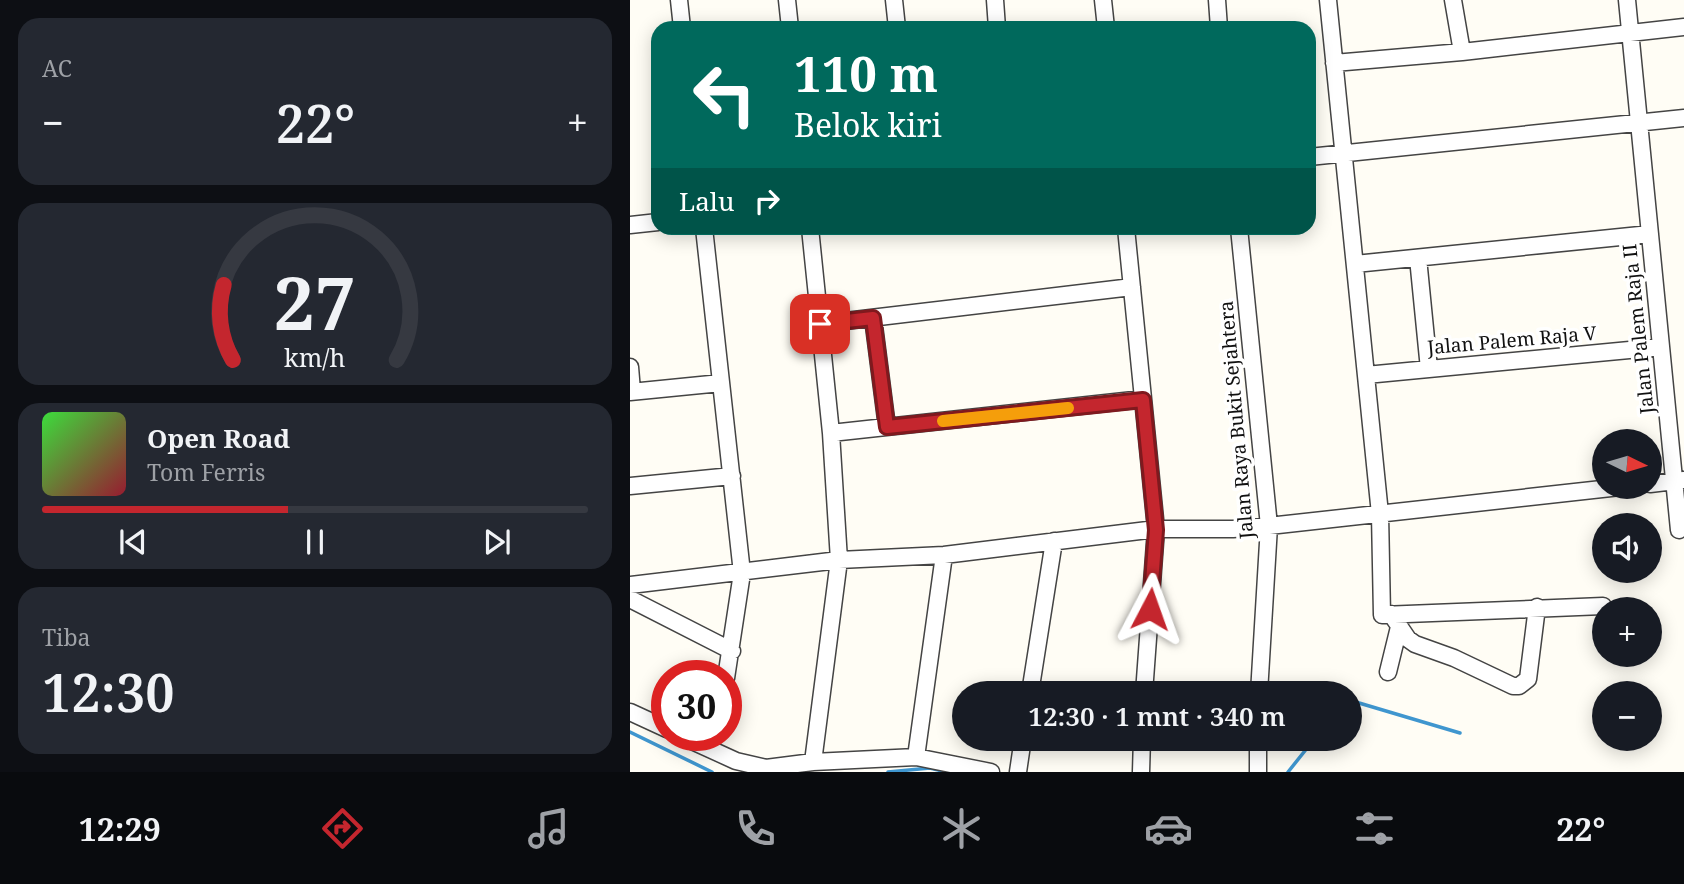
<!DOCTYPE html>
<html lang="id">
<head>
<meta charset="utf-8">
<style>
	body { margin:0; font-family:"Noto Serif",serif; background:#242831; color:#f1f3f6; height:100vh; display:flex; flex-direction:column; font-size:26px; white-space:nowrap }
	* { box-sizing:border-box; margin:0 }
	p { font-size:23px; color:#9ea1a6 }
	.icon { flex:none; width:38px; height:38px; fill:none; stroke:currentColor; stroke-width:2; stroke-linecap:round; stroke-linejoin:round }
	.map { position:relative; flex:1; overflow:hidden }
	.drawer { display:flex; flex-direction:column; gap:18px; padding:18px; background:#0d0f14; width:630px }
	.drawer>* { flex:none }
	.hud { position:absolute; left:21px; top:21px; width:665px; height:214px; border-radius:21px; box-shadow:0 4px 18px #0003; background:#00695c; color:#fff; overflow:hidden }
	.needle { width:46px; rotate:95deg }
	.tools { position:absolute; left:962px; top:429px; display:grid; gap:14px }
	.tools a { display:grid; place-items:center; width:70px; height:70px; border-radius:50%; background:#171b24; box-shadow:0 4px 18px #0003; font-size:35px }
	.speed { position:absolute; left:21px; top:660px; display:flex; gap:14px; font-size:35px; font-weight:700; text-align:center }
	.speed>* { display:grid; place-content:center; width:91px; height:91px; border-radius:50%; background:#171b24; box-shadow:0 4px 18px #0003; line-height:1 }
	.speed .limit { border:10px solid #d22; background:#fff; color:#111 }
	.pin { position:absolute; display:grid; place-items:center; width:60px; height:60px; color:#fff; margin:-30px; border-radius:14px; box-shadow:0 4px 10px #0006 }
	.me { position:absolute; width:77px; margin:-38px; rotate:4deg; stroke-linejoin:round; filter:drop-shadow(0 0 5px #0008) }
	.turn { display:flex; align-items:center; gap:24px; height:147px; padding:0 28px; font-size:32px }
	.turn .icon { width:91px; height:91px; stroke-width:2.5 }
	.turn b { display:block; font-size:49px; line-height:60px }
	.then { display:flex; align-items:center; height:66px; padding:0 28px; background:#0003; gap:14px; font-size:26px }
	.big { font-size:52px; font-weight:600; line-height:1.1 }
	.drawer .tile { flex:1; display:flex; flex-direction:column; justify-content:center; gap:10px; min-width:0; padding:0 24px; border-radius:21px; background:#242831 }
	.drawer .dial { align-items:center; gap:0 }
	.dial svg { height:182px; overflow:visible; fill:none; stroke:#363941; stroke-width:7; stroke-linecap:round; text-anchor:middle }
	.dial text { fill:#f1f3f6; stroke:none }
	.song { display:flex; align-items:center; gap:21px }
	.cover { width:84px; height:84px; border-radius:10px; background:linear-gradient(135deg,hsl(120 70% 55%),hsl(350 70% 35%)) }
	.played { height:7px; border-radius:4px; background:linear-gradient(90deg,#c4262e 45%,#363941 45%) }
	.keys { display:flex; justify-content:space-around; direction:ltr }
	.heat { display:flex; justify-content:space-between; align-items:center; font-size:38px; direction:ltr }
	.trip { position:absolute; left:322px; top:681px; width:410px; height:70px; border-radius:35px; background:#171b24; box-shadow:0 4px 18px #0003; font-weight:600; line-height:70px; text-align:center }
	.dock { display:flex; height:112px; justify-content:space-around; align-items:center; background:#090b0e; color:#9ea1a6 }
	.dock .icon { width:49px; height:49px }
	.dock .on { color:#c4262e }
	.dock b { font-size:32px; color:#f1f3f6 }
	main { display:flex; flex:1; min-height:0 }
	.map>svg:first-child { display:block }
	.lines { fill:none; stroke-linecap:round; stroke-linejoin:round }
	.stream { stroke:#3f96cf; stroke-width:3.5 }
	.minor-casing { stroke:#444; stroke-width:19 }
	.minor { stroke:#fff; stroke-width:16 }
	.route-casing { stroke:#7f191e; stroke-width:18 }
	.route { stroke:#c4262e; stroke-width:12 }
	.slow { stroke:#f59e0b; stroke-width:12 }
	.labels { text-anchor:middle; stroke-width:7; stroke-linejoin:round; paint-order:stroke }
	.street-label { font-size:19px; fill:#111; stroke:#fff }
</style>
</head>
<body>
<main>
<section class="drawer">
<div class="tile"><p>AC</p>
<div class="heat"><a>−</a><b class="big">22°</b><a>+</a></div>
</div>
<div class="tile dial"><svg viewBox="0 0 100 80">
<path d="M14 69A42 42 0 1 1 86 69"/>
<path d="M14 69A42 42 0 0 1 10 36" stroke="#c4262e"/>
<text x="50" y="56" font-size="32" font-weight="700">27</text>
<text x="50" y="72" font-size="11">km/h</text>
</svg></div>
<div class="tile">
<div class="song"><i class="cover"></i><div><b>Open Road</b><p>Tom Ferris</p></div></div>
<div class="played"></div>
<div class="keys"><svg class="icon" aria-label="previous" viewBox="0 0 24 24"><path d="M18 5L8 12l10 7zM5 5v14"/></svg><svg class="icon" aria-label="pause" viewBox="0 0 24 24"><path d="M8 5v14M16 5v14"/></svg><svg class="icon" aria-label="next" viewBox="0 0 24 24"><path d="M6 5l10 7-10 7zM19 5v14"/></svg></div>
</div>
<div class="tile"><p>Tiba</p><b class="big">12:30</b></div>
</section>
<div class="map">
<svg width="1054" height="772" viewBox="0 0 1054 772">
	<rect width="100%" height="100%" fill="#fffdf5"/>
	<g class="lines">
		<path class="stream" d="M694,693h1
			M719,700l111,33
			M0,732l82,40
			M258,772l42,-4 16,4
			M658,772l20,-25 3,-9"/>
		<g class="minor-casing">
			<path id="minor" d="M49,0l3,28
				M157,0l3,28
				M264,0l3,28
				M365,0l2,28
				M473,0l3,28
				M587,0l2,28
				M698,0l52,514 2,101 221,-9
				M823,0l9,52
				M997,0l52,530
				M704,63l128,-11 222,-25
				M679,157l375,-39
				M0,225l28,-3
				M74,228l38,345 -16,105
				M180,228l21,205 8,127 -26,202
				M496,228l30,301 -12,164
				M609,228l30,298 -10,167
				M788,258l11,111
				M725,264l295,-30
				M243,318l14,109
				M190,324l312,-37
				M0,367l2,24
				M736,375l295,-28
				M0,392l91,-9
				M201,433l312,-34
				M1020,484l34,-4
				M0,486l102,-10
				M0,585l209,-25 105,-5 212,-26h77l36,-3 360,-40
				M0,599l102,52
				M761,614l17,25 7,5 39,14 59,28h6l9,-7 9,-72
				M758,672l11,-45
				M400,693l24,-152
				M0,712l37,17
				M49,735l57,26 30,7 47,-6 103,-5 75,15
				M286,757l28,-202
				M388,772l5,-34
				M511,772l1,-34
				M628,772v-34"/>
		</g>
		<use href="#minor" class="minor"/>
	</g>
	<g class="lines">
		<g class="route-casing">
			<path id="route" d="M190,324l53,-6 14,109 256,-27 13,130 -6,79"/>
		</g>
		<use href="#route" class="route"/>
		<path class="slow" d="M313,421l125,-13"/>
	</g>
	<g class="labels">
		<g class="street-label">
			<text transform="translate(1008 329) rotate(-96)" y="7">Jalan Palem Raja II</text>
			<text transform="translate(882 340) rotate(-5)" y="7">Jalan Palem Raja V</text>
			<text transform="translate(606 420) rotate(-95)" y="7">Jalan Raya Bukit Sejahtera</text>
		</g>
	</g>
</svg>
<div class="tools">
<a><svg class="needle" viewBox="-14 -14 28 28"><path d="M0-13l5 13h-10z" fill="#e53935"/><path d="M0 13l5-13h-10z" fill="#9ea1a6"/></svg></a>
<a><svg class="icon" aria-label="sound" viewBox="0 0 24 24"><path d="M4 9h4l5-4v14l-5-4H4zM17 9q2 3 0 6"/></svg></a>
<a>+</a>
<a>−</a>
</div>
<div class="speed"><div class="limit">30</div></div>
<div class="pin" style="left:190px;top:324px;background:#d93025"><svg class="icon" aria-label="arrive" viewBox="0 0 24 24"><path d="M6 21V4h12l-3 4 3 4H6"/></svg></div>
<svg class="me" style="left:520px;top:609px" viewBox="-20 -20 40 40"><path d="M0-17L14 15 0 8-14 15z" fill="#c4262e" stroke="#fff" stroke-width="4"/></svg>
<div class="trip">12:30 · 1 mnt · 340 m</div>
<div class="hud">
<div class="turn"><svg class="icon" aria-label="left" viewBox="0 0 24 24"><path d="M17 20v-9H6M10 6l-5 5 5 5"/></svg><div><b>110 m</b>Belok kiri</div></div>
<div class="then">Lalu<svg class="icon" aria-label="right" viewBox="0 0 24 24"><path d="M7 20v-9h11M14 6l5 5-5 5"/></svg></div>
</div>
</div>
</main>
<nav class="dock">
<b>12:29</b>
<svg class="icon on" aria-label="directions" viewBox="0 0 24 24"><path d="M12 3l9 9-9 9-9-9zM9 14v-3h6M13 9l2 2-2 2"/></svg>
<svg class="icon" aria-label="music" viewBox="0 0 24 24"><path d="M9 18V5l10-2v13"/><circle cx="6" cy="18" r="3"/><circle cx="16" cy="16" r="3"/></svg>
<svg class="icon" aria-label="phone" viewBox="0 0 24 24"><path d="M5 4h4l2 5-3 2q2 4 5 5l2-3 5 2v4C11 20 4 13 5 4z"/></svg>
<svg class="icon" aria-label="climate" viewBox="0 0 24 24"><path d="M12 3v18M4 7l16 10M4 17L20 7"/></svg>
<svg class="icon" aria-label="car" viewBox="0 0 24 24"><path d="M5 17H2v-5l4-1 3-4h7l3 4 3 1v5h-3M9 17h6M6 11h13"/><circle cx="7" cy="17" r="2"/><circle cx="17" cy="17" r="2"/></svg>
<svg class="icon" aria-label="filters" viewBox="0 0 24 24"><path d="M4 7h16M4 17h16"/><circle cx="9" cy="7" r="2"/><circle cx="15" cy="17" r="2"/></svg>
<b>22°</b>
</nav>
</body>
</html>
